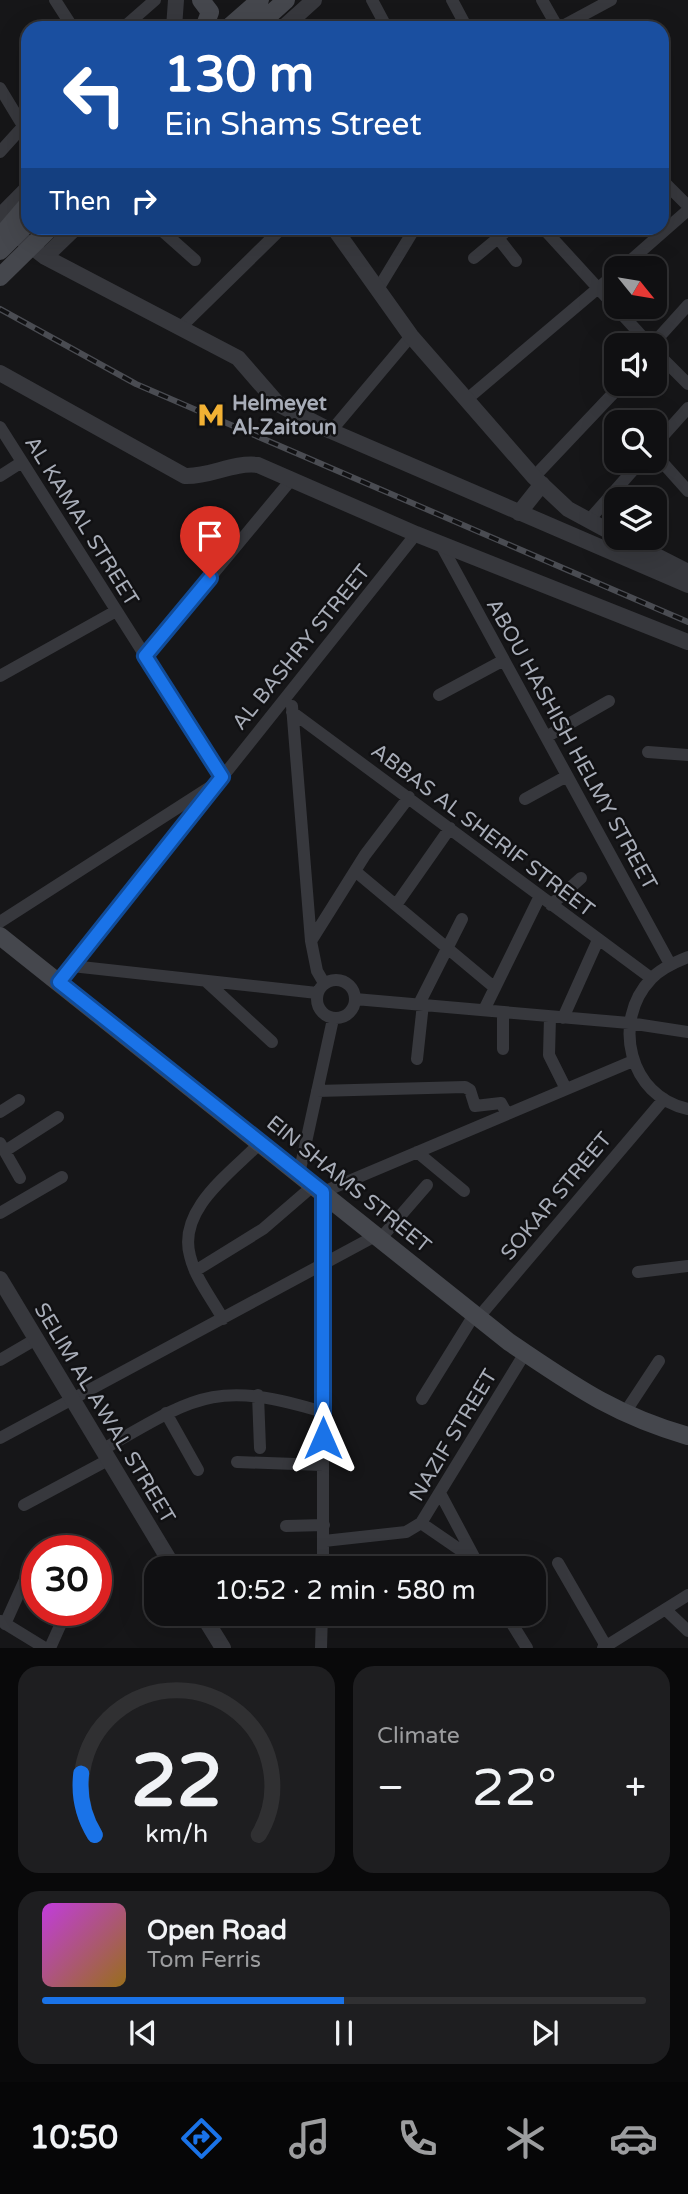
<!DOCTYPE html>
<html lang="en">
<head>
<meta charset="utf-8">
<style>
	body { margin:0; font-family:"Varela Round",sans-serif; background:#1e1e20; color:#f1f3f6; height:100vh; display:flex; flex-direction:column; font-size:26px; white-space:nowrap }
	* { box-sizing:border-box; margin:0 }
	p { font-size:23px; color:#9c9d9f }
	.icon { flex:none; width:38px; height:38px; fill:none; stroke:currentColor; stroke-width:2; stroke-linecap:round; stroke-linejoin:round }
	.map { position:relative; height:1648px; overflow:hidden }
	.panel { display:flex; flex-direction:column; gap:18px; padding:18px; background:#09090a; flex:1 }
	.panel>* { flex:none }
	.banner { position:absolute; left:21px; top:21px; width:648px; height:214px; border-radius:21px; box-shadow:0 7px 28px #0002,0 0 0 2px #303032; background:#1a4fa0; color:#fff; overflow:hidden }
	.needle { width:46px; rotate:120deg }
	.buttons { position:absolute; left:604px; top:256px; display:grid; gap:14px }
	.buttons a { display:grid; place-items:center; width:63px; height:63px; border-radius:14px; background:#101012; box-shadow:0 7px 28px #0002,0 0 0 2px #303032; font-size:35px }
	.speed { position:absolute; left:21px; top:1535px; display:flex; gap:14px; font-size:35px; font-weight:700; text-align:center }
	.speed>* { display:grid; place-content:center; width:91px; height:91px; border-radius:50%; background:#101012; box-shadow:0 7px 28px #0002,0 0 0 2px #303032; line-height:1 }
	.speed .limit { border:10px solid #d22; background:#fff; color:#111 }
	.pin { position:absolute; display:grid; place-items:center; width:60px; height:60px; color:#fff; margin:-72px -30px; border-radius:50% 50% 50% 0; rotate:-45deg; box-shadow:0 0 7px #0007 }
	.pin .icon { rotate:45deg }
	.me { position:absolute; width:77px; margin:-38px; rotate:0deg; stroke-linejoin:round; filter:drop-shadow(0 0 5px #0008) }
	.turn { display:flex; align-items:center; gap:24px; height:147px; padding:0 28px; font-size:32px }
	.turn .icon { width:91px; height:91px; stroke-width:2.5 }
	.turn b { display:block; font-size:49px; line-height:60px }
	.then { display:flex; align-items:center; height:66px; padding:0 28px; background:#0003; gap:14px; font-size:26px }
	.big { font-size:52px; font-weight:600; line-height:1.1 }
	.panel .widget { flex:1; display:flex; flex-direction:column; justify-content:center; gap:10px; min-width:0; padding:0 24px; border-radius:21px; background:#1e1e20 }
	.panel .dial { align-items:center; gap:0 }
	.dial svg { height:182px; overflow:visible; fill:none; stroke:#303032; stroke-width:7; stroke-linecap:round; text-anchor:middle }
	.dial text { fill:#f1f3f6; stroke:none }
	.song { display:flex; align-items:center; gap:21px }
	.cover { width:84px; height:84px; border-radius:10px; background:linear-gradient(135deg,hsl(290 70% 55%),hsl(40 70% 35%)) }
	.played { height:7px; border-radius:4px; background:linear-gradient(90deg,#1a73e8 50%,#303032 50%) }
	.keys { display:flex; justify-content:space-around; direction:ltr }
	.heat { display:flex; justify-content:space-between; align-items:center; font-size:38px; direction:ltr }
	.panel .tiles { flex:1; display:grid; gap:18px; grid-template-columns:1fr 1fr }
	.widget:last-child { grid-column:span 2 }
	.trip { position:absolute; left:144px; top:1556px; width:402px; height:70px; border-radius:21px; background:#101012; box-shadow:0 7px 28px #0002,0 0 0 2px #303032; font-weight:600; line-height:70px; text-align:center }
	.menu { display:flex; height:112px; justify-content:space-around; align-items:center; background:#060607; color:#9c9d9f }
	.menu .icon { width:49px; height:49px }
	.menu .selected { color:#1a73e8 }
	.menu b { font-size:32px; color:#f1f3f6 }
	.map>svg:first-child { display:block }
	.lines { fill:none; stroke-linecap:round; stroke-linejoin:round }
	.minor { stroke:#37383d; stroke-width:12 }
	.tertiary { stroke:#37383d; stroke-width:16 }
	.secondary { stroke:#45474d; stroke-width:18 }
	.rail-casing { stroke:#4a4c52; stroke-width:6 }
	.rail { stroke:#111113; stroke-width:3.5; stroke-dasharray:10; stroke-linecap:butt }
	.secondary-bridge { stroke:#45474d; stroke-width:18 }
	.route-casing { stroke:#114b97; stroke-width:18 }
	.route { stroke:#1a73e8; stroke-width:12 }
	.labels { text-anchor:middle; stroke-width:5; stroke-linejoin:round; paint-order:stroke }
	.poi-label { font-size:21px; font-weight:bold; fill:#a8adb8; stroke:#111113; text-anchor:start }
	.street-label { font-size:21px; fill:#a8adb8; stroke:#111113 }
</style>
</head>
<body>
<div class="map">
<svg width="688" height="1648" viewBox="0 0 688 1648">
	<rect width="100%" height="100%" fill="#161618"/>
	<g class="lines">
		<path class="minor" d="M55,0l18,28
			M372,0l15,28
			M452,0l15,28
			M542,0l16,28
			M123,28l32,-28
			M559,28l52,-28
			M0,88l23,38
			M0,152l28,-31
			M662,180l26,26
			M159,228l36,32
			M543,228l107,117
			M498,238l18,23
			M474,258l36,-30
			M622,268l66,-58
			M378,289l37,-61
			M181,327l101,-99
			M654,350l6,-14 28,-31
			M654,350l34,34
			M466,400l150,-127
			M0,427l222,350
			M331,431l80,-95
			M654,446l34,-38
			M654,453l34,38
			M0,476l22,-14
			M534,477l89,-94
			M589,520l53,-60
			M440,543l230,421
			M145,656l146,-176
			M0,676l116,-65
			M439,695l65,-35
			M292,706l19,235 6,30 7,12
			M292,712l359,266
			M546,737l63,-36
			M648,752l40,3
			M525,799l42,-23
			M355,871l140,117
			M396,905l54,-77
			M551,905l30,-27
			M0,922l210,-135
			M311,941l54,-86 44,-58
			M688,957c-13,5 -27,11 -37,22 -40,42 -22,118 37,130
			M72,966l245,27
			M317 999a19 19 0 1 1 38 0a19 19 0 1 1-38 0Z
			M59,982l357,-448
			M207,982l65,60
			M355,999l274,24 59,9
			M419,1004l43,-85
			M484,1010l56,-114
			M550,1017l-1,38 17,34
			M563,1018l35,-78
			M503,1049v-37
			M417,1059l6,-55
			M317,1091l148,-4 5,3 5,16 26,-3 6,11
			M0,1112l19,-12
			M0,1143l20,35
			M5,1151l53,-34
			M417,1152l47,39
			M299,1174l34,-155
			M0,1213l62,-36
			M381,1238l46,-53
			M195,1271l68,-42 51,-44
			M638,1272l50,-6
			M478,1318l186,-219
			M223,1319c-11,-20 -28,-41 -33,-63 -13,-47 42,-84 71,-114
			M0,1360l36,-21
			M258,1395l2,53
			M422,1399l52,-84
			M166,1413l32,57
			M624,1414l35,-53
			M0,1438l377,-203
			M102,1450c94,-54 113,-71 221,-38
			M237,1462l86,3
			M440,1493l40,75
			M24,1505l84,-45
			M421,1523l48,33
			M286,1526l38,-1
			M324,1541l82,-9 15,-9 104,-170
			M558,1563l48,83
			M323,1568v-376l310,-131
			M666,1610l22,21
			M506,1614l21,34
			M1,1621l44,27
			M5,1624l32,-71
			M50,1648l17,-38
			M321,1648l1,-34
			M603,1648l85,-53"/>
		<path class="tertiary" d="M174,28l2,-28
			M283,28l31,-28
			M0,216l28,-28
			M0,222l45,35 193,101 40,46 53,27 357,154
			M334,228l77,108 123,141 34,32 48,26
			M45,257l30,-29
			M0,373l185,103c26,1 47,-14 73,-11l158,69 272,108
			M519,513l23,-29
			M619,537l69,35
			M0,1279l174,289
			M202,1614l21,34"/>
		<path class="secondary" d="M201,0l9,12 -6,16
			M228,28l32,-28
			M255,28l31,-28
			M0,936l509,406c64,43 103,72 179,94"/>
		<g class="rail-casing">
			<path id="rail" d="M0,309l136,75 552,238"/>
		</g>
		<use href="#rail" class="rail"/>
		<path class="secondary-bridge" d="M0,237l28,-33
			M0,251l28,-28
			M0,277l50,-49"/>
	</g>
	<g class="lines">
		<g class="route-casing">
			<path id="route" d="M210,578l-65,78 77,121 -163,205 264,210v246"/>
		</g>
		<use href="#route" class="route"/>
	</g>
	<defs>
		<g id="metro-bare" transform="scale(2.1)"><path d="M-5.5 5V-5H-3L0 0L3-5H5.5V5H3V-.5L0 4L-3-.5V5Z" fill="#f2b134" stroke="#111113" stroke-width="2.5" paint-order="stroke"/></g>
	</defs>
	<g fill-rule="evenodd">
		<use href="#metro-bare" x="211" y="415"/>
	</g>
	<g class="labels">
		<g class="poi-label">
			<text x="232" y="410">Helmeyet<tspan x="232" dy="24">Al-Zaitoun</tspan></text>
		</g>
		<g class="street-label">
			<text transform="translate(82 521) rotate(58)" y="7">AL KAMAL STREET</text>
			<text transform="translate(301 647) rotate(-51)" y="7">AL BASHRY STREET</text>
			<text transform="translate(572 744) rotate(61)" y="7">ABOU HASHISH HELMY STREET</text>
			<text transform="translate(483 830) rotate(37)" y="7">ABBAS AL SHERIF STREET</text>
			<text transform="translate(349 1184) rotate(39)" y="7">EIN SHAMS STREET</text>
			<text transform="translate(556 1196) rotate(-50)" y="7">SOKAR STREET</text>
			<text transform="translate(105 1413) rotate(59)" y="7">SELIM AL AWAL STREET</text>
			<text transform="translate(453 1435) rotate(-59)" y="7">NAZIF STREET</text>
		</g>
	</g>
</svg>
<div class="buttons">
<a><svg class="needle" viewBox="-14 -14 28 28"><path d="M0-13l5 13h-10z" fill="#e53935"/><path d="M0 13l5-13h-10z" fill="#9c9d9f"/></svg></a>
<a><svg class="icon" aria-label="sound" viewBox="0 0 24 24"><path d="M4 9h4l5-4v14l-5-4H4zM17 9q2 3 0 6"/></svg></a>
<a><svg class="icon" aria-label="search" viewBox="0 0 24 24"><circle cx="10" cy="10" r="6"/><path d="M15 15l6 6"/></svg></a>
<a><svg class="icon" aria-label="layers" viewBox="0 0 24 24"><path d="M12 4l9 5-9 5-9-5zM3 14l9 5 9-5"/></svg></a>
</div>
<div class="speed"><div class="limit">30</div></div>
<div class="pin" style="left:210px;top:578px;background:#d93025"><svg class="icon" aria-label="arrive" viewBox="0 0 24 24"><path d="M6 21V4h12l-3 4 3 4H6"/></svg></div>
<svg class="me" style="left:323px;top:1438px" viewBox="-20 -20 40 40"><path d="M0-17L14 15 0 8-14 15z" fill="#1a73e8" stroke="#fff" stroke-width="4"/></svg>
<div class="trip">10:52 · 2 min · 580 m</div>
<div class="banner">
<div class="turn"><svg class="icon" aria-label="left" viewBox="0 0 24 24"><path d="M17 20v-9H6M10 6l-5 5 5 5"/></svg><div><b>130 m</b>Ein Shams Street</div></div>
<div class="then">Then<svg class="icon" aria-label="right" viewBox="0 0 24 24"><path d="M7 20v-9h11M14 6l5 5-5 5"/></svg></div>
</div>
</div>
<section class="panel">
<div class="tiles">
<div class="widget dial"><svg viewBox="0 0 100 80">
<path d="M14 69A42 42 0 1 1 86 69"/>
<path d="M14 69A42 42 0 0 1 8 42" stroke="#1a73e8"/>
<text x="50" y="56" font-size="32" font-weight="700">22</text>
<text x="50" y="72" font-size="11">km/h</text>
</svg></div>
<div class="widget"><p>Climate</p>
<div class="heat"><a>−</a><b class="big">22°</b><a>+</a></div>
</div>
<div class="widget">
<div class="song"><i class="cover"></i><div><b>Open Road</b><p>Tom Ferris</p></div></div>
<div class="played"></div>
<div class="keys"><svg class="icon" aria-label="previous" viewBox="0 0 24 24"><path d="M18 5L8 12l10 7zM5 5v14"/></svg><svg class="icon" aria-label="pause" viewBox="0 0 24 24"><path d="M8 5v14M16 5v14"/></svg><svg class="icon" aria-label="next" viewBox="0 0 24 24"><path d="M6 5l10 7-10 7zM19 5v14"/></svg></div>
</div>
</div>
</section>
<nav class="menu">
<b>10:50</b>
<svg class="icon selected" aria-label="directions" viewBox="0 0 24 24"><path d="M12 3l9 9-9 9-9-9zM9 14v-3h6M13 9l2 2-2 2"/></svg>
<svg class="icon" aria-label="music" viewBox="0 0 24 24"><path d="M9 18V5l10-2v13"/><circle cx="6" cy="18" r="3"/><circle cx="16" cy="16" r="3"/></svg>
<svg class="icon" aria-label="phone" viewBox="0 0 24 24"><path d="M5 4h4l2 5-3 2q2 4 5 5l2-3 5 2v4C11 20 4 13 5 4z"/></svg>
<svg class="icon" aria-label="climate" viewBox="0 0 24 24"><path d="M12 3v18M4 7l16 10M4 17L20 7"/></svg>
<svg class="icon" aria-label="car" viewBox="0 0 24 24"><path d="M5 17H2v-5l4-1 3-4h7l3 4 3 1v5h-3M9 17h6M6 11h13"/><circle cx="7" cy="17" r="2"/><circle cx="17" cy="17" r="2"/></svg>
</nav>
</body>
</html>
